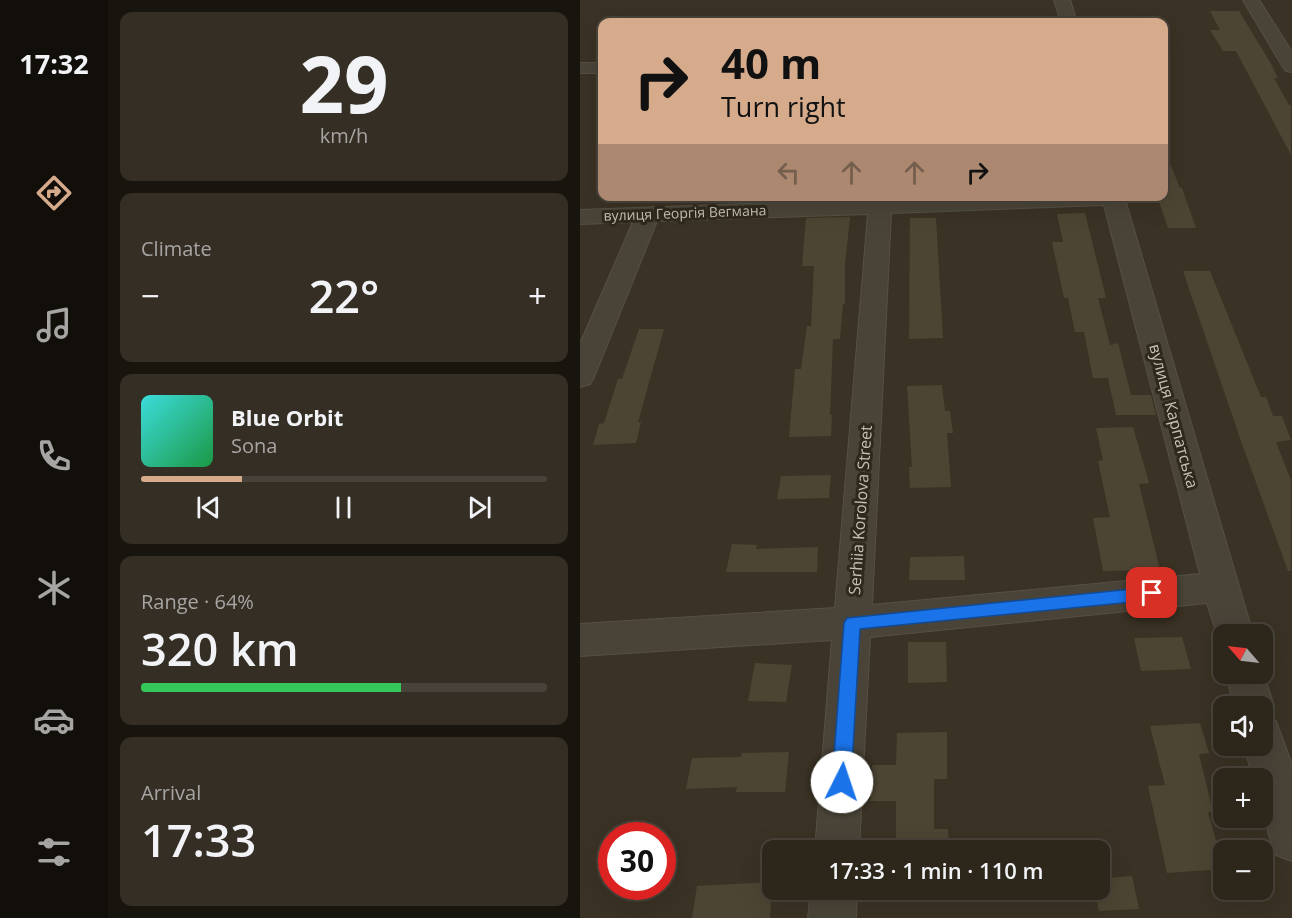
<!DOCTYPE html>
<html lang="en">
<head>
<meta charset="utf-8">
<style>
	body { margin:0; font-family:"Open Sans",sans-serif; background:#342e24; color:#f1f3f6; height:100vh; display:flex; flex-direction:column; font-size:22px; white-space:nowrap }
	* { box-sizing:border-box; margin:0 }
	p { font-size:20px; color:#a6a5a3 }
	.icon { flex:none; width:33px; height:33px; fill:none; stroke:currentColor; stroke-width:2; stroke-linecap:round; stroke-linejoin:round }
	.map { position:relative; flex:1; overflow:hidden }
	.details { display:flex; flex-direction:column; gap:12px; padding:12px; background:#18150f; width:472px }
	.details>* { flex:none }
	.guide { position:absolute; left:18px; top:18px; width:570px; height:183px; border-radius:12px; box-shadow:0 6px 24px #0002,0 0 0 2px #48433a; background:#d6ab8b; color:#111; overflow:hidden }
	.needle { width:39px; rotate:298deg }
	.tools { position:absolute; left:633px; top:624px; display:grid; gap:12px }
	.tools a { display:grid; place-items:center; width:60px; height:60px; border-radius:12px; background:#2c261b; box-shadow:0 6px 24px #0002,0 0 0 2px #48433a; font-size:30px }
	.speed { position:absolute; left:18px; top:822px; display:flex; gap:12px; font-size:30px; font-weight:700; text-align:center }
	.speed>* { display:grid; place-content:center; width:78px; height:78px; border-radius:50%; background:#2c261b; box-shadow:0 6px 24px #0002,0 0 0 2px #48433a; line-height:1 }
	.speed .limit { border:9px solid #d22; background:#fff; color:#111 }
	.pin { position:absolute; display:grid; place-items:center; width:51px; height:51px; color:#fff; margin:-26px; border-radius:12px; box-shadow:0 3px 9px #0006 }
	.me { position:absolute; width:66px; margin:-33px; rotate:4deg; stroke-linejoin:round; filter:drop-shadow(0 0 4px #0008) }
	.turn { display:flex; align-items:center; gap:21px; height:126px; padding:0 24px; font-size:27px }
	.turn .icon { width:78px; height:78px; stroke-width:2.5 }
	.turn b { display:block; font-size:42px; line-height:51px }
	.lanes { display:flex; align-items:center; height:57px; padding:0 24px; background:#0003; justify-content:center; gap:30px; direction:ltr }
	.lanes .off { opacity:.35 }
	.big { font-size:45px; font-weight:600; line-height:1.1 }
	.details .tile { flex:1; display:flex; flex-direction:column; justify-content:center; gap:9px; min-width:0; padding:0 21px; border-radius:12px; background:#342e24 }
	.details .dial { align-items:center; gap:0 }
	.dial b { font-size:78px; line-height:1 }
	.song { display:flex; align-items:center; gap:18px }
	.cover { width:72px; height:72px; border-radius:9px; background:linear-gradient(135deg,hsl(180 70% 55%),hsl(140 70% 35%)) }
	.played { height:6px; border-radius:3px; background:linear-gradient(90deg,#d6ab8b 25%,#48433a 25%) }
	.keys { display:flex; justify-content:space-around; direction:ltr }
	.heat { display:flex; justify-content:space-between; align-items:center; font-size:33px; direction:ltr }
	.charge { height:9px; border-radius:4px; background:linear-gradient(90deg,#34c759 64%,#48433a 0) }
	.trip { position:absolute; left:182px; top:840px; width:348px; height:60px; border-radius:12px; background:#2c261b; box-shadow:0 6px 24px #0002,0 0 0 2px #48433a; font-weight:600; line-height:60px; text-align:center }
	main { display:flex; flex:1; min-height:0 }
	.tabs { display:flex; flex-direction:column; width:108px; justify-content:space-around; align-items:center; background:#120f0b; color:#a6a5a3 }
	.tabs .icon { width:42px; height:42px }
	.tabs .active { color:#d6ab8b }
	.tabs b { font-size:27px; color:#f1f3f6 }
	.map>svg:first-child { display:block }
	.building { fill:#4d4533 }
	.lines { fill:none; stroke-linecap:round; stroke-linejoin:round }
	.street-casing { stroke:#565044; stroke-width:2 }
	.street { fill:#4a4438; fill-rule:evenodd }
	.route { fill:#1a73e8; stroke:#114b97; stroke-width:1.5 }
	.labels { text-anchor:middle; stroke-width:6; stroke-linejoin:round; paint-order:stroke }
	.far-street-label { font-size:14px; fill:#c6c0b3; stroke:#2f291d }
	.street-label { font-size:16px; fill:#c6c0b3; stroke:#2f291d }
</style>
</head>
<body>
<main>
<nav class="tabs">
<b>17:32</b>
<svg class="icon active" aria-label="directions" viewBox="0 0 24 24"><path d="M12 3l9 9-9 9-9-9zM9 14v-3h6M13 9l2 2-2 2"/></svg>
<svg class="icon" aria-label="music" viewBox="0 0 24 24"><path d="M9 18V5l10-2v13"/><circle cx="6" cy="18" r="3"/><circle cx="16" cy="16" r="3"/></svg>
<svg class="icon" aria-label="phone" viewBox="0 0 24 24"><path d="M5 4h4l2 5-3 2q2 4 5 5l2-3 5 2v4C11 20 4 13 5 4z"/></svg>
<svg class="icon" aria-label="climate" viewBox="0 0 24 24"><path d="M12 3v18M4 7l16 10M4 17L20 7"/></svg>
<svg class="icon" aria-label="car" viewBox="0 0 24 24"><path d="M5 17H2v-5l4-1 3-4h7l3 4 3 1v5h-3M9 17h6M6 11h13"/><circle cx="7" cy="17" r="2"/><circle cx="17" cy="17" r="2"/></svg>
<svg class="icon" aria-label="filters" viewBox="0 0 24 24"><path d="M4 7h16M4 17h16"/><circle cx="9" cy="7" r="2"/><circle cx="15" cy="17" r="2"/></svg>
</nav>
<section class="details">
<div class="tile dial"><b>29</b><p>km/h</p></div>
<div class="tile"><p>Climate</p>
<div class="heat"><a>−</a><b class="big">22°</b><a>+</a></div>
</div>
<div class="tile">
<div class="song"><i class="cover"></i><div><b>Blue Orbit</b><p>Sona</p></div></div>
<div class="played"></div>
<div class="keys"><svg class="icon" aria-label="previous" viewBox="0 0 24 24"><path d="M18 5L8 12l10 7zM5 5v14"/></svg><svg class="icon" aria-label="pause" viewBox="0 0 24 24"><path d="M8 5v14M16 5v14"/></svg><svg class="icon" aria-label="next" viewBox="0 0 24 24"><path d="M6 5l10 7-10 7zM19 5v14"/></svg></div>
</div>
<div class="tile"><p>Range · 64%</p><b class="big">320 km</b><div class="charge"></div></div>
<div class="tile"><p>Arrival</p><b class="big">17:33</b></div>
</section>
<div class="map">
<svg width="712" height="918" viewBox="0 0 712 918">
	<rect width="100%" height="100%" fill="#3a3224"/>
	<path class="building" d="M630,11h29l31,51 8,16h-4l15,27h2v50l-55,-104h-13l-13,-21h10z
		M584,149l16,39h2l14,40h-28l-11,-32h7z
		M505,213l21,85h-8l12,47 8,-2 13,52h20l5,20h-40l-8,-37h-15l-9,-46h-9l-7,-34h-4l-12,-56h11l-6,-28z
		M270,217l-5,48v39h-2l-3,35h-7l-3,76h2l-1,21 -42,1 6,-68h6l6,-43h4l3,-60h-12l4,-48z
		M330,218h26l7,120 -34,1z
		M603,271h27l51,126h5l7,19h9l9,24 -15,2 15,38v91h-3l-47,-130z
		M59,329h25l-26,93h3l-5,21 -43,2 6,-21 5,-1 14,-44h4z
		M362,385l3,26h5l3,22h-6l4,54 -41,1 -1,-21h3l-5,-81z
		M553,427l16,56 -10,1 21,86 -57,1 -10,-53 17,-1 -12,-56 5,-1 -7,-32z
		M251,475l-2,23 -52,1 4,-23z
		M152,544l25,1 -1,4 62,-2 -1,25h-91z
		M384,556l1,24h-56l1,-23z
		M602,637l9,32 -50,2 -7,-33z
		M328,642h38l1,40 -39,1z
		M175,663l37,2 -6,37 -38,-1z
		M620,723l9,30 -10,1 14,58h-5l16,57 -57,4 -19,-87 17,-1 -15,-59z
		M367,732v47h-13v50h14l1,21h-53v-49h-26l2,-36h24l1,-32z
		M209,752l-4,40h-49l1,-5 -51,2 6,-31 49,-1 1,-4z
		M552,876l7,33 -40,2 -4,-21h4v-11z
		M192,882l-2,36h-78l5,-32z"/>
	<g class="lines">
		<g class="street-casing">
			<path id="street" d="M474,0h16l7,22h-16z
				M663,0h16l33,52v20l-6,-1 -3,-4z
				M0,63h22v10h-22z
				M384,196h160l129,438h-29v12h-3l-14,-43 -337,34 -11,213h-44l17,-210 -252,16v-32l255,-16 33,-394 -211,7 -63,156 -4,7 -10,3v-43l53,-122 -53,2v-14zM524,205l96,369 -328,31 19,-392z
				M682,670l12,36 -6,12 8,3 16,44v96l-16,-6c-11,-28 -14,-47 -14,-77h-9l-9,-32h18v-40h-28l-8,-32h36z
				M231,890h46l-1,28h-48z"/>
		</g>
		<use href="#street" class="street"/>
	</g>
	<path class="route" d="M572,587l5,2 3,4 -3,5 -5,2 -292,29 -9,153 -3,7 -6,2 -7,-2 -3,-7 12,-159 3,-5z"/>
	<g class="labels">
		<g class="far-street-label">
			<text transform="translate(105 213) rotate(-2)" y="5">вулиця Георгія Вегмана</text>
		</g>
		<g class="street-label">
			<text transform="translate(594 416) rotate(75)" y="6">вулиця Карпатська</text>
			<text transform="translate(280 510) rotate(-86)" y="6">Serhiia Korolova Street</text>
		</g>
	</g>
</svg>
<div class="tools">
<a><svg class="needle" viewBox="-14 -14 28 28"><path d="M0-13l5 13h-10z" fill="#e53935"/><path d="M0 13l5-13h-10z" fill="#a6a5a3"/></svg></a>
<a><svg class="icon" aria-label="sound" viewBox="0 0 24 24"><path d="M4 9h4l5-4v14l-5-4H4zM17 9q2 3 0 6"/></svg></a>
<a>+</a>
<a>−</a>
</div>
<div class="speed"><div class="limit">30</div></div>
<div class="pin" style="left:572px;top:593px;background:#d93025"><svg class="icon" aria-label="arrive" viewBox="0 0 24 24"><path d="M6 21V4h12l-3 4 3 4H6"/></svg></div>
<svg class="me" style="left:262px;top:782px" viewBox="-20 -20 40 40"><circle r="19" fill="#fff"/><path d="M0-13L10 11 0 6-10 11z" fill="#1a73e8"/></svg>
<div class="trip">17:33 · 1 min · 110 m</div>
<div class="guide">
<div class="turn"><svg class="icon" aria-label="right" viewBox="0 0 24 24"><path d="M7 20v-9h11M14 6l5 5-5 5"/></svg><div><b>40 m</b>Turn right</div></div>
<div class="lanes"><svg class="icon off" aria-label="left" viewBox="0 0 24 24"><path d="M17 20v-9H6M10 6l-5 5 5 5"/></svg><svg class="icon off" aria-label="ahead" viewBox="0 0 24 24"><path d="M12 20V5M6 11l6-6 6 6"/></svg><svg class="icon off" aria-label="ahead" viewBox="0 0 24 24"><path d="M12 20V5M6 11l6-6 6 6"/></svg><svg class="icon" aria-label="right" viewBox="0 0 24 24"><path d="M7 20v-9h11M14 6l5 5-5 5"/></svg></div>
</div>
</div>
</main>
</body>
</html>
